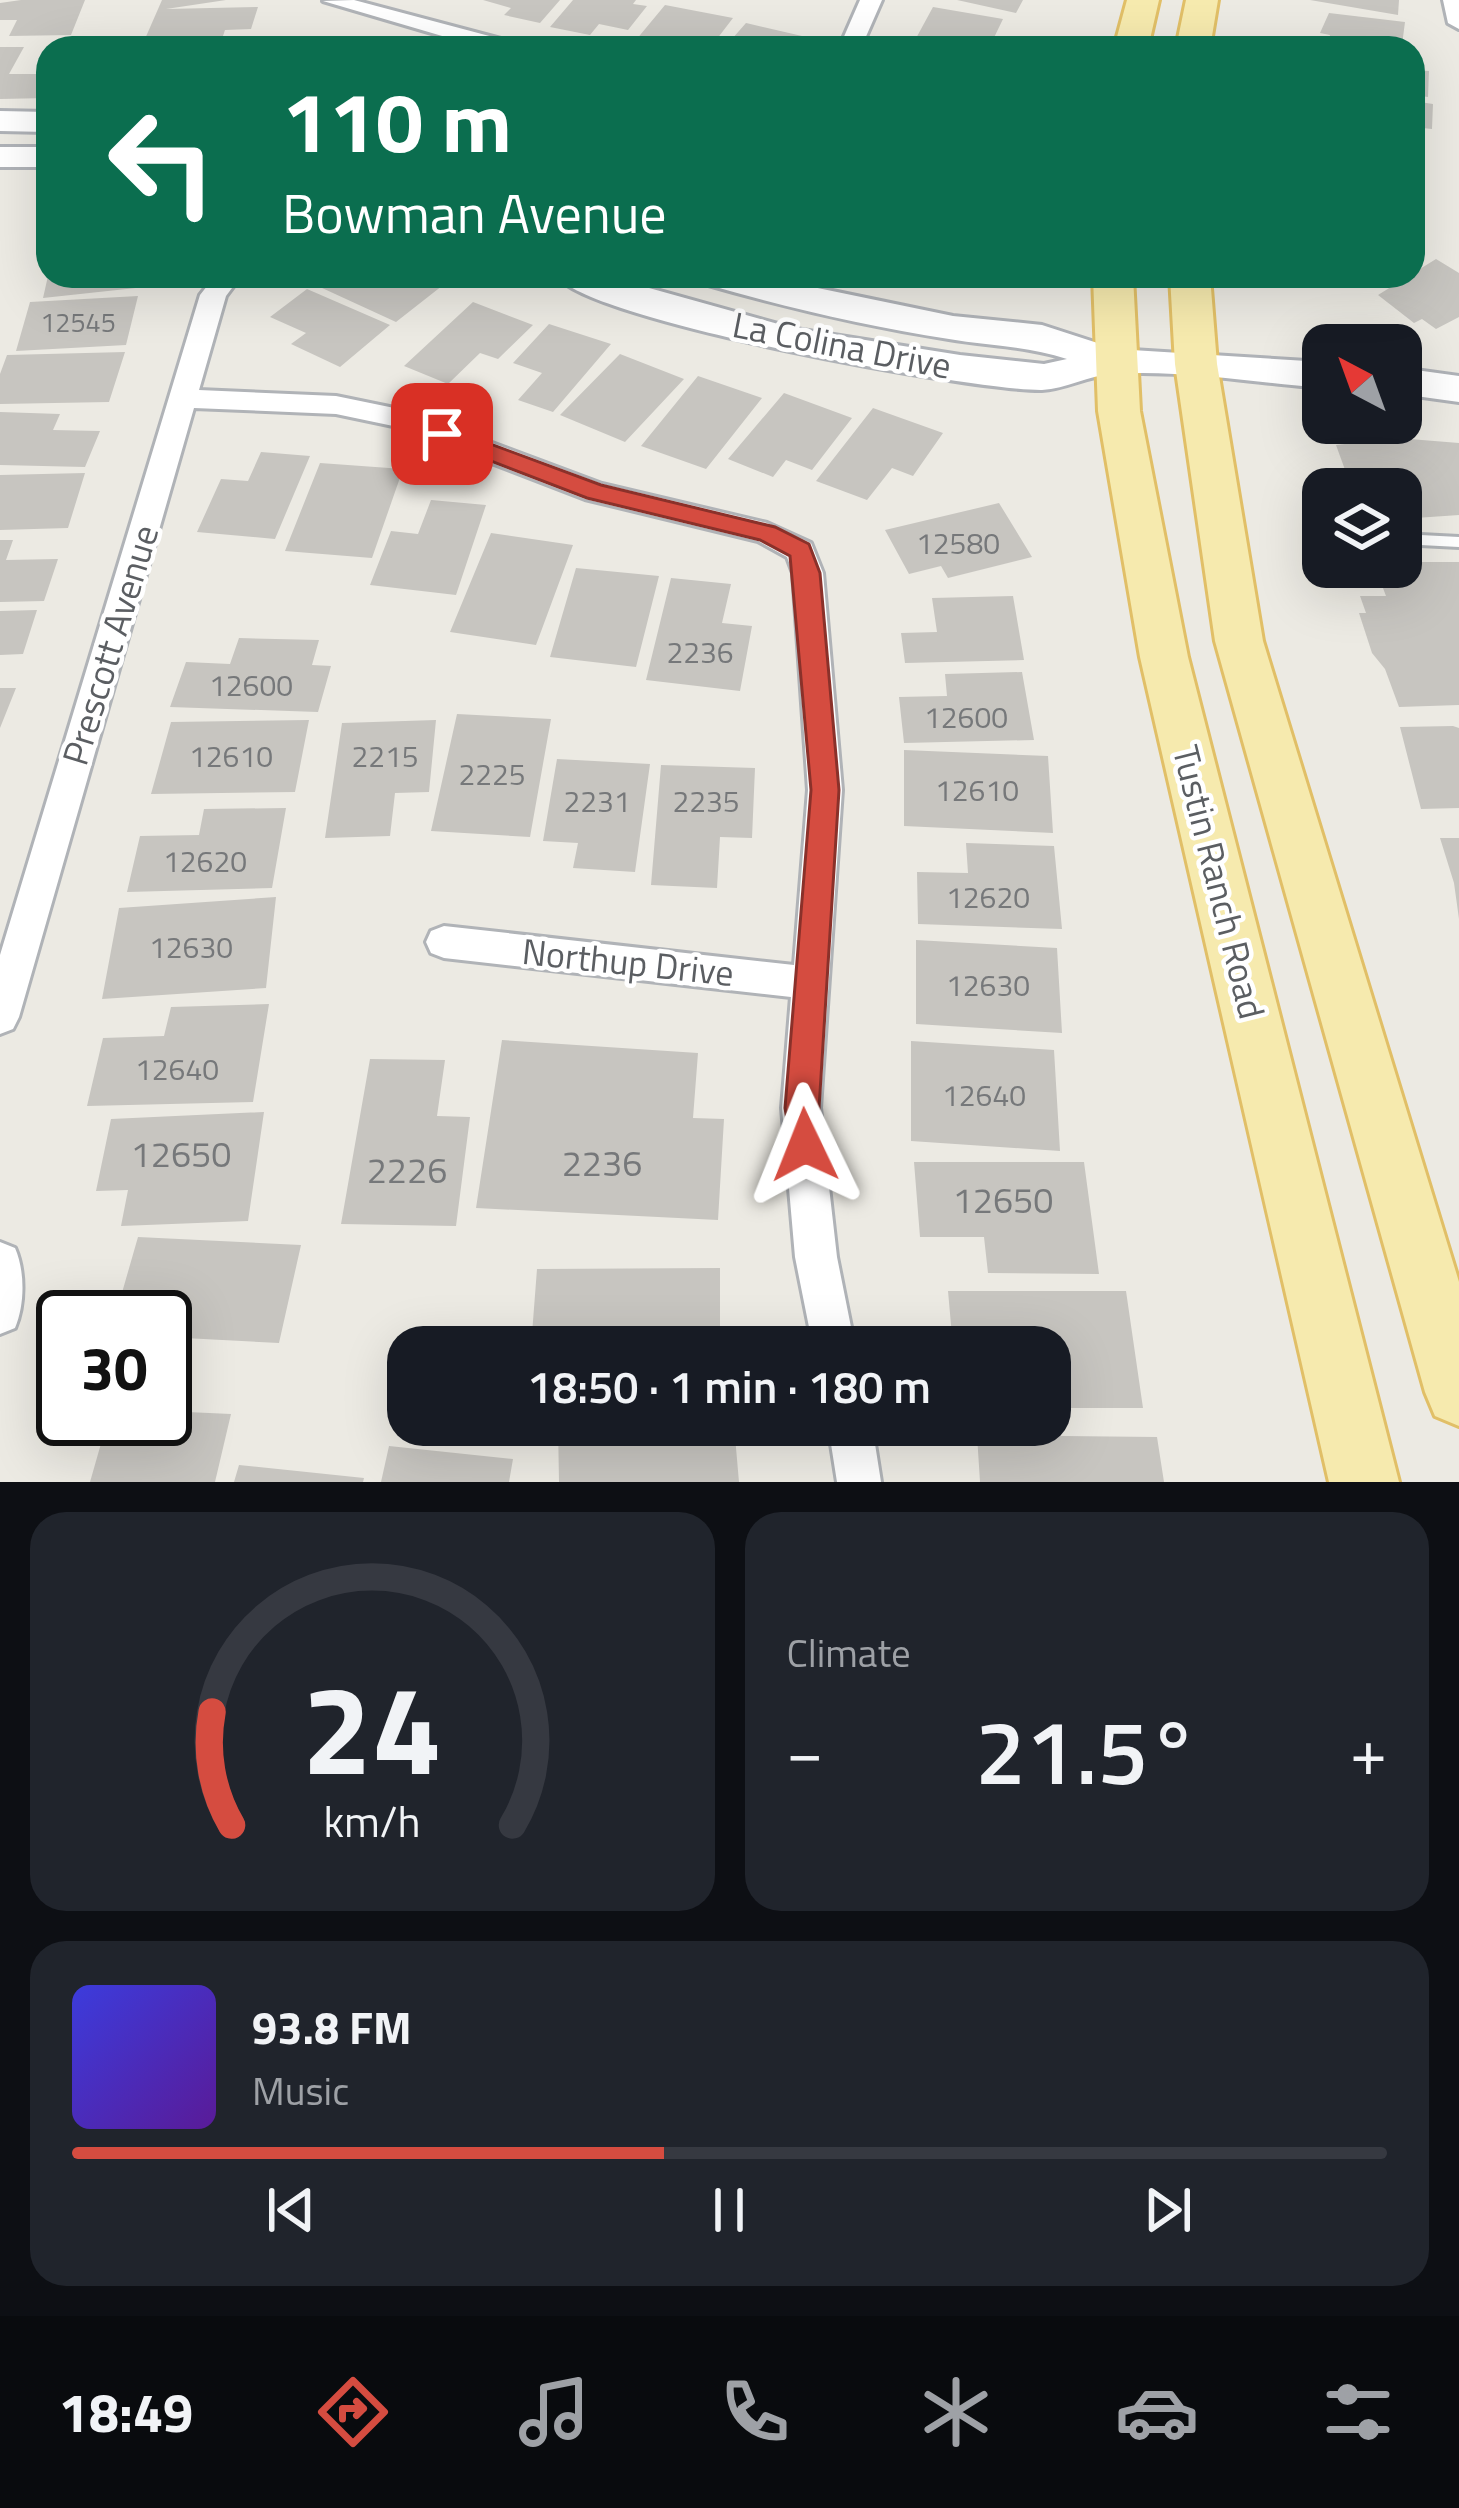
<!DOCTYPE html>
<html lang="en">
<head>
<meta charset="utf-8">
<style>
	body { margin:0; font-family:"Titillium Web",sans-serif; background:#20242c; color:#f1f3f6; height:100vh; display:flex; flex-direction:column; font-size:45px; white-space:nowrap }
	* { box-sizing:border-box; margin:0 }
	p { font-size:39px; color:#9ea1a6 }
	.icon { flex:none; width:66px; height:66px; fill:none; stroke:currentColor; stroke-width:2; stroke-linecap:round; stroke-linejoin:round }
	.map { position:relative; height:1482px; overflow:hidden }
	.sheet { display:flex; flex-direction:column; gap:30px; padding:30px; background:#0d0f14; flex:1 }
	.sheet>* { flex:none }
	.guide { position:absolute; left:36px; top:36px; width:1389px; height:252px; border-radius:36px; box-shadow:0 12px 48px #0002; background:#0b6e4f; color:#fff; overflow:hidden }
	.needle { width:78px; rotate:319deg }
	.controls { position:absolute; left:1302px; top:324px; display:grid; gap:24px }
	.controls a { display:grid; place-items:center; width:120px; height:120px; border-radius:24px; background:#171b24; box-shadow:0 12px 48px #0002; font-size:60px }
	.speed { position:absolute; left:36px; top:1290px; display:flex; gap:24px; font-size:60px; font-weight:700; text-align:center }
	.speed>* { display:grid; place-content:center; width:156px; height:156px; border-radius:50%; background:#171b24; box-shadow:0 12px 48px #0002; line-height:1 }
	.speed .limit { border:6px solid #111; border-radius:18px; background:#fff; color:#111 }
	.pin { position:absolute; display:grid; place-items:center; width:102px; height:102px; color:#fff; margin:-51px; border-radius:24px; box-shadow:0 6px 18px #0006 }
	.me { position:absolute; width:132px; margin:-66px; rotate:358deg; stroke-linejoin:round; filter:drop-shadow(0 0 9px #0008) }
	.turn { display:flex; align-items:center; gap:42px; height:252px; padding:0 48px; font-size:54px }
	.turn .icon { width:156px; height:156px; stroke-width:2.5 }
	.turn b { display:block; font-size:84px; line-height:102px }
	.big { font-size:90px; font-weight:600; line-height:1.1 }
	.sheet .tile { flex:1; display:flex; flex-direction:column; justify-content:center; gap:18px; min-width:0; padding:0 42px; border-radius:36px; background:#20242c }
	.sheet .dial { align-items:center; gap:0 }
	.dial svg { height:312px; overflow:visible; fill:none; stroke:#363941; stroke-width:7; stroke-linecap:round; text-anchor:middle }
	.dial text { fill:#f1f3f6; stroke:none }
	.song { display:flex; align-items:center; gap:36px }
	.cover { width:144px; height:144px; border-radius:18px; background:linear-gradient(135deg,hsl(240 70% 55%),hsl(270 70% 35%)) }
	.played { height:12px; border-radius:6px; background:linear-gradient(90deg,#d54c40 45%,#363941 45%) }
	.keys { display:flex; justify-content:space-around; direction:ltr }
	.heat { display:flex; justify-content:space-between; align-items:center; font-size:66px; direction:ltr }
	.sheet .tiles { flex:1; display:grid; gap:30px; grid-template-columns:1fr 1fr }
	.tile:last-child { grid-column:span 2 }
	.trip { position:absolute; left:387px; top:1326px; width:684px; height:120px; border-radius:36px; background:#171b24; box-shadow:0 12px 48px #0002; font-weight:600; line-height:120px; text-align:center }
	.tab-bar { display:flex; height:192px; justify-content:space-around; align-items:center; background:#090b0e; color:#9ea1a6 }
	.tab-bar .icon { width:84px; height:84px }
	.tab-bar .current { color:#d54c40 }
	.tab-bar b { font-size:54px; color:#f1f3f6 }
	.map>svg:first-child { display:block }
	.building { fill:#c7c5c0 }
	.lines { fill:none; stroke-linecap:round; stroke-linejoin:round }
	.lane-casing { stroke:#b0b3b7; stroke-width:6 }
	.street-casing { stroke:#b0b3b7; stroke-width:6 }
	.secondary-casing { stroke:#afb2b7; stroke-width:6 }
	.primary-casing { stroke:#e1bf67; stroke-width:6 }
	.lane { fill:#fff; fill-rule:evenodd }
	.street { fill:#fff; fill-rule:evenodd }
	.secondary { fill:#fff; fill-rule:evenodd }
	.primary { fill:#f6eaae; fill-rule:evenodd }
	.route { fill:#d54c40; stroke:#8a312a; stroke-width:3 }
	.labels { text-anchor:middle; stroke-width:9; stroke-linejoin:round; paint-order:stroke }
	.far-number-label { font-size:27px; fill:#76787a }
	.number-label { font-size:30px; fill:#76787a }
	.street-label { font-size:36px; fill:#5b5e62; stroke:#fff }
	.near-number-label { font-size:36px; fill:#76787a }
</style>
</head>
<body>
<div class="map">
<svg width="1459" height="1482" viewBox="0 0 1459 1482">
	<rect width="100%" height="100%" fill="#eceae3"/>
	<path class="building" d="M21,0h64l-14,35 -62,1 8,-16h-17v-17z
		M162,0h64l-60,9 92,-2 -7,22 -26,1 -3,9 25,-1 -3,10h-103z
		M483,0h77l-20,23 -36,-8 7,-7z
		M573,0h63l-3,4 14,2 -19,24 -29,-6 -9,11 -40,-8z
		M957,0h66l-7,13z
		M1310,0h89l-1,15z
		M665,5l68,13 -23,30 -79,-2z
		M933,7l70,12 -14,29 -75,-6z
		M1329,13l76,9 -3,23 -20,-3 -1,6h-11l-42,-7 2,-6 -10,-2z
		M746,23l69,16 -7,9h-84z
		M0,47h24l-15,27h39v24l-48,1z
		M1413,70l16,1 -1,26 -15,-2z
		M1413,101l20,3 -1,25 -19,-2z
		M1436,259l23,14v44l-23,12 -14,-10 -8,4 -36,-28z
		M48,276h98l-1,11 -102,11z
		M318,276h114l15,6 -51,40 -87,-40z
		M307,289l83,36 -50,42 -49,-23 15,-11 -36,-16z
		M138,296l-12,49 -110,6 14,-49z
		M473,302l60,23 -35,34 -18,-6 -32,31 -44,-18z
		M549,324l62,20 -58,68 -35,-12 24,-27 -29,-10z
		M125,352l-16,50 -109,2v-30l7,-19z
		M620,354l64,25 -59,63 -65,-27z
		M698,376l64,22 -56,71 -65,-23z
		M784,393l68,25 -40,52 -26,-10 -13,17 -45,-18z
		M873,408l70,25 -30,43 -21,-8 -25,32 -51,-19z
		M0,412l60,2 -7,16 47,1 -15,36 -85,-2z
		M1397,438l62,5v72l-58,4v-30h-49l-16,-44z
		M261,452l49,4 -35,83 -78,-7 24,-53 27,2z
		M320,463l83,6 -31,89 -87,-7z
		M85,473l-17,55 -68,2v-55z
		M431,500l55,5 -30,90 -86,-10 21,-54 27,3z
		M999,503l33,54 -84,21 -7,-12 -32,8 -24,-44z
		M491,533l82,12 -37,100 -86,-13z
		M0,540h13l-7,20 52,-1 -14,42 -44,1z
		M1403,562h56v143l-60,2 -14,-38 -13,-16 -13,-40h7l-6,-17h26l-11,-29h26z
		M576,568l83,8 -23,91 -86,-10z
		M671,578l60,6 -9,39 30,3 -12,65 -94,-11z
		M1013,596l11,64 -119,3 -4,-30 36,-1 -5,-34z
		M37,610l-14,44 -23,1v-44z
		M239,638l80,2 -7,25 19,1 -13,46 -148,-5 16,-45 44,2z
		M1022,672l12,68 -130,3 -5,-46 48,-1 -2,-22z
		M0,688h16l-16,40z
		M457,714l94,5 -21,118 -99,-6z
		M309,720l-14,72 -144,2 20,-72z
		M436,720l-7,72 -34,1 -5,43 -65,2 17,-115z
		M1453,726l6,2v80l-38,1 -21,-82z
		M904,750l144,6 5,77 -149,-7z
		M557,759l93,5 -15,108 -62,-4 5,-25 -35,-2z
		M661,765l94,3 -3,70 -32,-1 -3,51 -66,-3z
		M286,808l-14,80 -145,4 13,-56 59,-1 5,-26z
		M1440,838h19v81l-5,-36z
		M966,843l88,3 8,83 -144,-5 -1,-52 51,1z
		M276,897l-10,91 -164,11 17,-91z
		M916,940l141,8 5,85 -146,-9z
		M269,1004l-16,98 -166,4 16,-68 61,-2 7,-29z
		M502,1040l196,13 -5,65 31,1 -6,101 -242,-12z
		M911,1041l143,9 6,101 -149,-10z
		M370,1059l75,1 -8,56 33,1 -14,109 -115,-2z
		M264,1112l-16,109 -127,5 7,-36 -32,1 15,-72z
		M914,1162h170l15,112 -111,-1 -4,-36h-64z
		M138,1237l163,8 -22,98 -114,-6v-20h-50z
		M720,1268v79h-189l6,-78z
		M948,1291h178l17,117h-93v-61h-97z
		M165,1411l66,3 -16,68h-125l18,-63h57z
		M558,1425h176l5,57h-180z
		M977,1435l180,2 7,45h-184z
		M389,1446l124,13 -4,23h-128z
		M239,1465l125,13 -1,4h-129z"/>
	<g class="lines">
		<g class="lane-casing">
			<path id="lane" d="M1401,534l58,3v10l-58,-3z"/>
		</g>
		<g class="street-casing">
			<path id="street" d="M354,0l162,43 3,5h-36l-160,-47z
				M860,0h22l-21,48h-22z
				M1443,0h16v29l-11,-6z
				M215,276h26l-15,20 -27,94 137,6 68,14 198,74 165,39 44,20 12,30 19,217 -22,318 17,149 18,90h-42l-18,-90 -13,-149 9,-111 -347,-39 -13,-5 -5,-11 5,-11 13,-5 350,39 14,-175 -15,-217 -6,-16 -29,-16 -173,-42 -187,-72 -62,-13 -142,-6 -175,609 -6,12 -13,5v-79l200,-660z
				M0,1242l15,6c10,23 10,56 0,80l-15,6z
				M828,1425h44l9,57h-44z"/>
		</g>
		<g class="secondary-casing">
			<path id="secondary" d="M0,111l48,1v20l-48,-1z
				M0,147h48v20h-48z
				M557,276h49l190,53 164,26 84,9 23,-5c-39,-13 -78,-13 -118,-20 -83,-13 -164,-32 -244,-55l-6,-8h61l193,40 89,9 74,24 207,13v26c-66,-5 -145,-19 -210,-14 -24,1 -47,15 -71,16 -67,1 -454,-69 -485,-114z
				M1401,368l58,8v26l-58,-8z"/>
		</g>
		<g class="primary-casing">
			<path id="primary" d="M1127,0h32l-11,48h-34z
				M1186,0h32l-8,48h-34z
				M1093,276h40l7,135 48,246 211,825h-70l-189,-825 -42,-246z
				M1170,276h40l7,88 46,277 196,641v144l-24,-10 -10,-24 -210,-751 -40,-277z"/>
		</g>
		<use href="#lane" class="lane"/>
		<use href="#street" class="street"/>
		<use href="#secondary" class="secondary"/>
		<use href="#primary" class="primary"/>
	</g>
	<path class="route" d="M442,426l159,59 174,42 34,17 11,29 19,217 -23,366 -11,5 -12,-5 -8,-48 26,-318 -21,-234 -30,-16 -173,-42 -153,-59 -4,-5z"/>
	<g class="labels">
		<g class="far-number-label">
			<text x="78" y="332">12545</text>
		</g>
		<g class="number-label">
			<text x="958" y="554">12580</text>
			<text x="700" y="663">2236</text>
			<text x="251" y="696">12600</text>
			<text x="966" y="728">12600</text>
			<text x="231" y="767">12610</text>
			<text x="385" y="767">2215</text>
			<text x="492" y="785">2225</text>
			<text x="977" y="801">12610</text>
			<text x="597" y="812">2231</text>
			<text x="706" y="812">2235</text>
			<text x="205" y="872">12620</text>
			<text x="988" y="908">12620</text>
			<text x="191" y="958">12630</text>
			<text x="988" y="996">12630</text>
			<text x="177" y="1080">12640</text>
			<text x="984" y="1106">12640</text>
		</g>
		<g class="street-label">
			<text transform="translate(842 345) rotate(11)" y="13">La Colina Drive</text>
			<text transform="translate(110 645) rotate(-73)" y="13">Prescott Avenue</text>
			<text transform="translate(1219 882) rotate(76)" y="13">Tustin Ranch Road</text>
			<text transform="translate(628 962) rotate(6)" y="13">Northup Drive</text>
		</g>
		<g class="near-number-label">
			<text x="181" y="1167">12650</text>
			<text x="602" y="1176">2236</text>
			<text x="407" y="1183">2226</text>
			<text x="1003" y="1213">12650</text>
		</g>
	</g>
</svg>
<div class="controls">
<a><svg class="needle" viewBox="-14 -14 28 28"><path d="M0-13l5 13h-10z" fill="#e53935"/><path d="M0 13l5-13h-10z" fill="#9ea1a6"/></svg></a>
<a><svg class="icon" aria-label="layers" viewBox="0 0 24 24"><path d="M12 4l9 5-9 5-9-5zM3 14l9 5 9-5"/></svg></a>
</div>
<div class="speed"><div class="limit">30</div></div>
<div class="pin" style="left:442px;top:434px;background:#d93025"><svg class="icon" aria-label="arrive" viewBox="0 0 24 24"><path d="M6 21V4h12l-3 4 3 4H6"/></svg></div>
<svg class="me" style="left:805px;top:1145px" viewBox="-20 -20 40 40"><path d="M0-17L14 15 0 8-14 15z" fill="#d54c40" stroke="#fff" stroke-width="4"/></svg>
<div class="trip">18:50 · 1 min · 180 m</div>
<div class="guide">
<div class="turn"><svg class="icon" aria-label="left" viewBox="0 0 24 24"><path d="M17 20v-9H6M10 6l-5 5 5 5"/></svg><div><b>110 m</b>Bowman Avenue</div></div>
</div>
</div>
<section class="sheet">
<div class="tiles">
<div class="tile dial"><svg viewBox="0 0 100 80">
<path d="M14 69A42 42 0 1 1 86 69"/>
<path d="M14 69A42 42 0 0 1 9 40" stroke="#d54c40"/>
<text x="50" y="56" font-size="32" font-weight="700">24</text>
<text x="50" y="72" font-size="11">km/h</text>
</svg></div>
<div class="tile"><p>Climate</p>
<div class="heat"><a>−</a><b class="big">21.5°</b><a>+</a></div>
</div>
<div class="tile">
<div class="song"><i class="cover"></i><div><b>93.8 FM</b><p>Music</p></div></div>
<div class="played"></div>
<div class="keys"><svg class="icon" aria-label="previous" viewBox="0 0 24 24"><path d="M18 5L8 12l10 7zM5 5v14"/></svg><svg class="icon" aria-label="pause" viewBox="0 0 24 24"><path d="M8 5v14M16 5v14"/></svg><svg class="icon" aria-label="next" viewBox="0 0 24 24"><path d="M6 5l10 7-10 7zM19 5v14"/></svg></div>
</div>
</div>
</section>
<nav class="tab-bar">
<b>18:49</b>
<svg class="icon current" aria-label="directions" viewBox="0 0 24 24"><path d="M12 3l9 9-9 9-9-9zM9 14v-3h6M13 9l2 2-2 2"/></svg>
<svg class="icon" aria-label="music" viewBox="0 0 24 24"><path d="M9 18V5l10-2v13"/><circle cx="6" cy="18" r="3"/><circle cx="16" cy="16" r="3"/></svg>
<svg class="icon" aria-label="phone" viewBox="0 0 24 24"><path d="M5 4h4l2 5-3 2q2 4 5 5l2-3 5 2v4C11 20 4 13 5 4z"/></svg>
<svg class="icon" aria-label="climate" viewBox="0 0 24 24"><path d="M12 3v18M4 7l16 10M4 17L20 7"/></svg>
<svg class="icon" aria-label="car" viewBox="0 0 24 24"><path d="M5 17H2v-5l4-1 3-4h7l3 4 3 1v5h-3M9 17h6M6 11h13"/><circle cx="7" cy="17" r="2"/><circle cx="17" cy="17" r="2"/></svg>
<svg class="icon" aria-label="filters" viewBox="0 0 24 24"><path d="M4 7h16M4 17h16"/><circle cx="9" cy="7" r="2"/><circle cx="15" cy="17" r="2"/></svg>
</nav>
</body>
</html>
